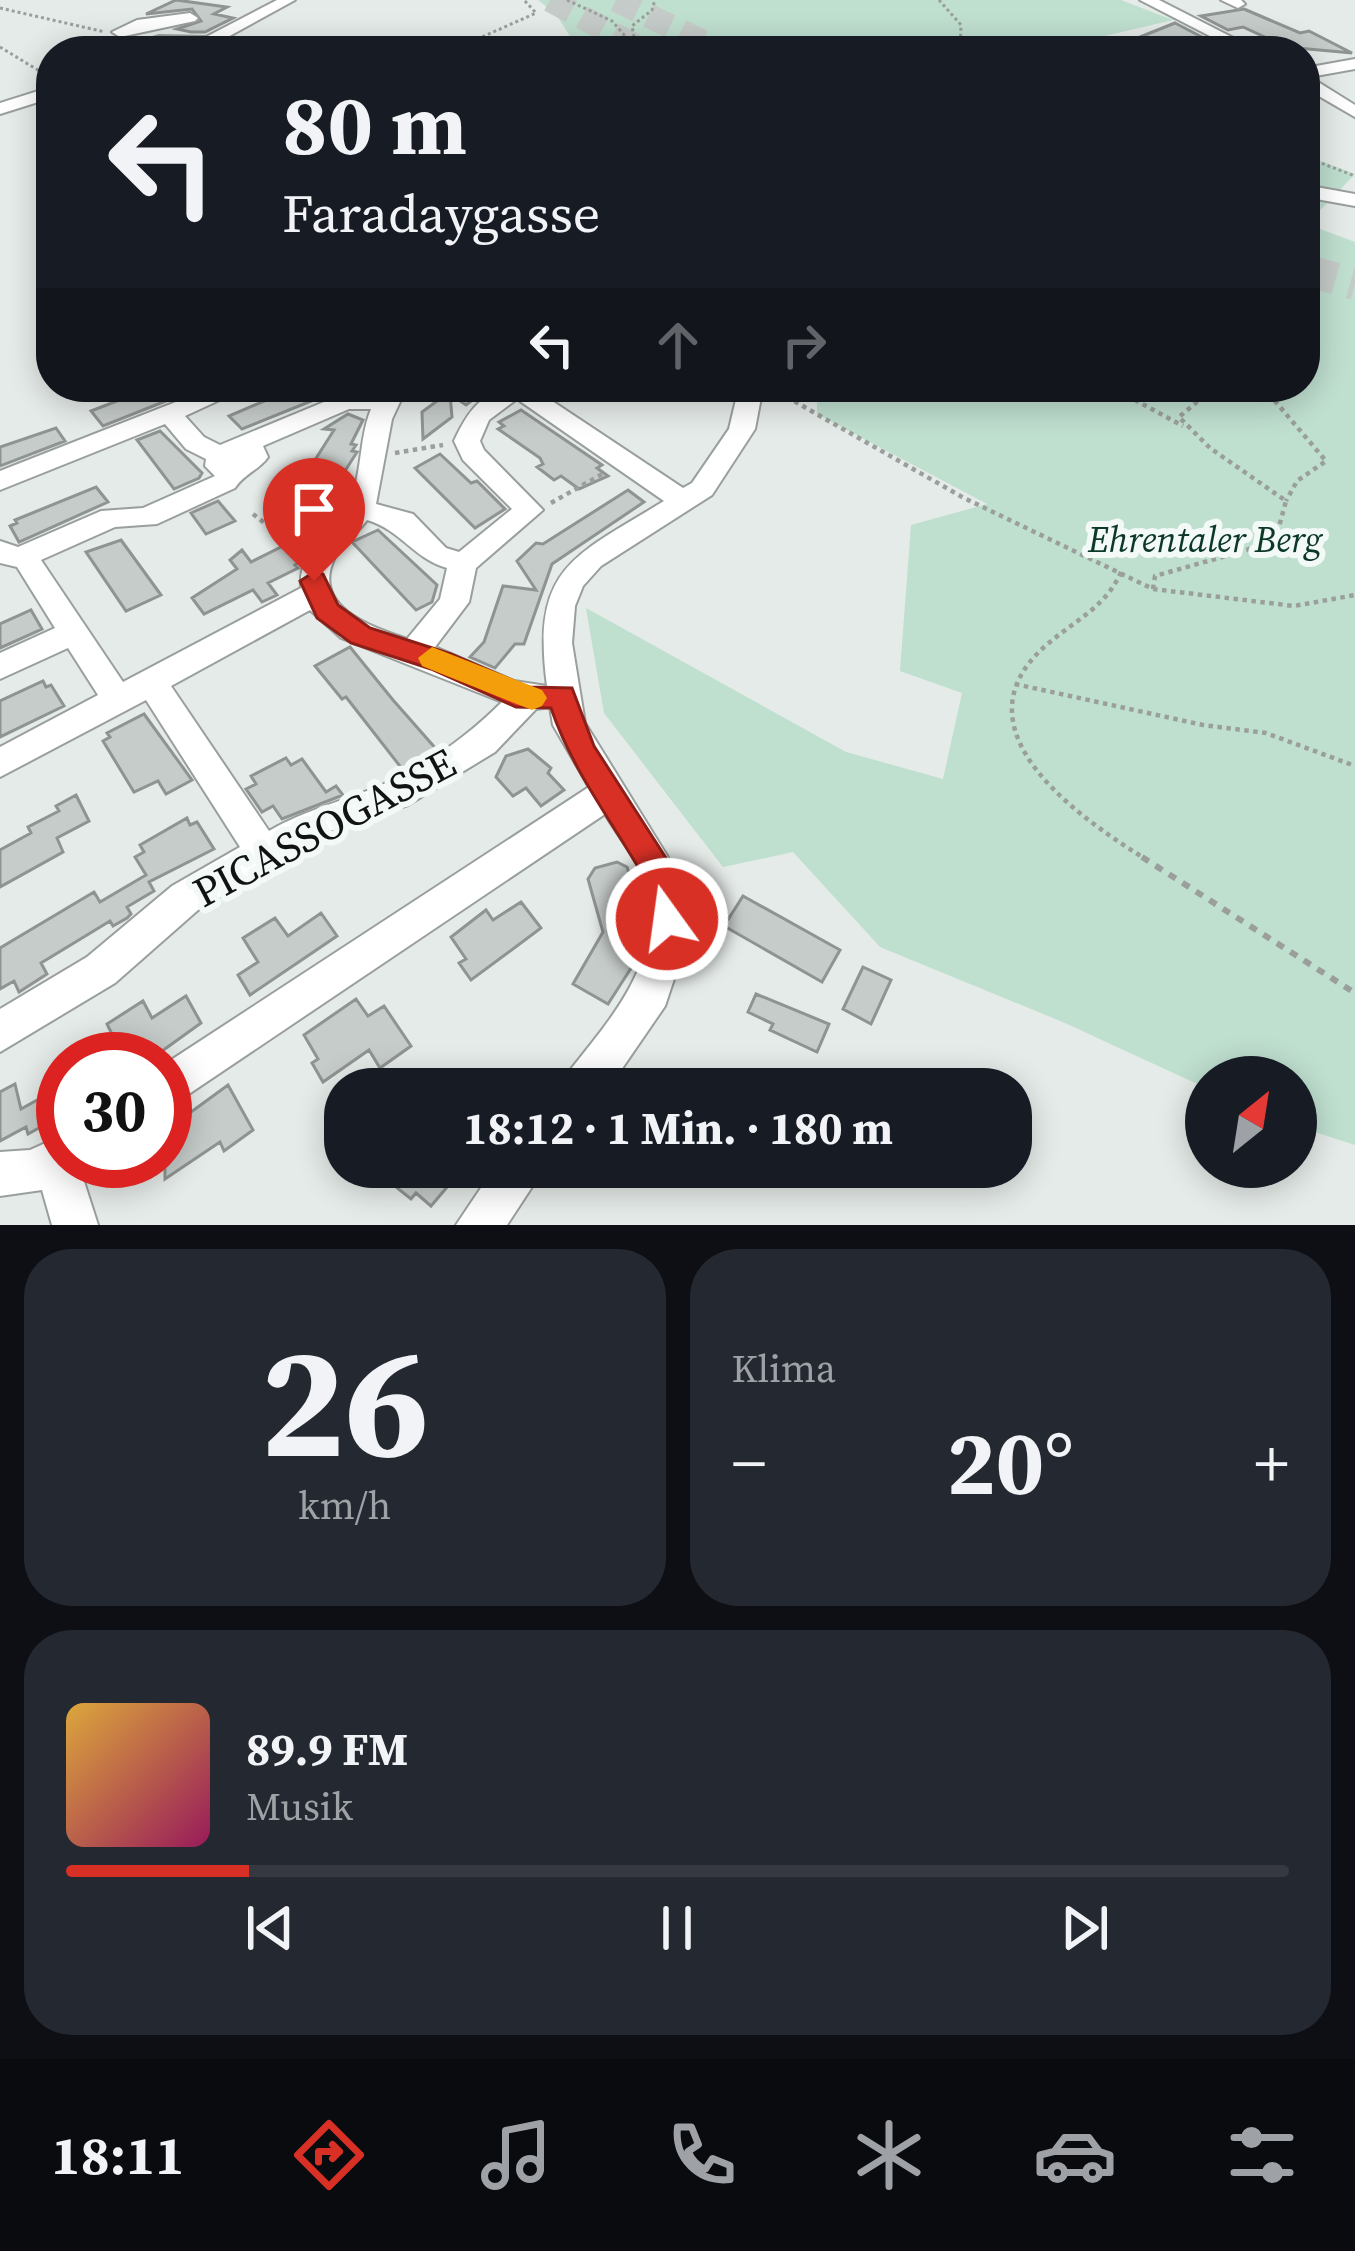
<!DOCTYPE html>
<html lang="de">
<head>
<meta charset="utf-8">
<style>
	body { margin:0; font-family:"Source Serif 4",serif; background:#242831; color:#f1f3f6; height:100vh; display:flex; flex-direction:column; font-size:45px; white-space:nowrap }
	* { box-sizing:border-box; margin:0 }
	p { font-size:39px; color:#9ea1a6 }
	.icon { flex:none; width:66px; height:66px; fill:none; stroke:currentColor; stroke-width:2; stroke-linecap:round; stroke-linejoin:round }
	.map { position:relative; height:1225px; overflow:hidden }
	.side { display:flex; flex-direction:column; gap:24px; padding:24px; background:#0d0f14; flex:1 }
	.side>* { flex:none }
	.guide { position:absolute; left:36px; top:36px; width:1284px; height:366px; border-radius:48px; box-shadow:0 6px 30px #0003; background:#171b24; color:#f1f3f6; overflow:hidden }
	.needle { width:78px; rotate:30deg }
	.controls { position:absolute; left:1185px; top:1056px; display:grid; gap:24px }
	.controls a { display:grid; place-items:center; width:132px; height:132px; border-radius:50%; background:#171b24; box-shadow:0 6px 30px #0003; font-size:60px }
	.speed { position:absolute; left:36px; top:1032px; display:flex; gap:24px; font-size:60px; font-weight:700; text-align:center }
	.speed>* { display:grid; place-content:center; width:156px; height:156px; border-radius:50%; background:#171b24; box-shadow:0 6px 30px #0003; line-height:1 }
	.speed .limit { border:18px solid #d22; background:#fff; color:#111 }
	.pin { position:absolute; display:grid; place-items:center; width:102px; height:102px; color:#fff; margin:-123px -51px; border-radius:50% 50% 50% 0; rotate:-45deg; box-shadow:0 0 12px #0007 }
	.pin .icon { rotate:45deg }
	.me { position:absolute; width:132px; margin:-66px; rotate:346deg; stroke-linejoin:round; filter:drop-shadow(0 0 9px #0008) }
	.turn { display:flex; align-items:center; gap:42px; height:252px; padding:0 48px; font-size:54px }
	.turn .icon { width:156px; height:156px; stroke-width:2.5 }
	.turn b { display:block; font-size:84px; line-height:102px }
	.lanes { display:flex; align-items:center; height:114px; padding:0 48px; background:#0003; justify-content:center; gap:60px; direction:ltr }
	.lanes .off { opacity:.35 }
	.big { font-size:90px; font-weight:700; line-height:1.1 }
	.side .card { flex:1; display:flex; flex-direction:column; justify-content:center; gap:18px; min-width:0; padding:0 42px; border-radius:48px; background:#242831 }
	.side .dial { align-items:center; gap:0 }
	.dial b { font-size:156px; line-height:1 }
	.song { display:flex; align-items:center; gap:36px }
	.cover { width:144px; height:144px; border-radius:18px; background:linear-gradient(135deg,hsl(40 70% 55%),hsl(330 70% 35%)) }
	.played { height:12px; border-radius:6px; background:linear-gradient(90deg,#d93025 15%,#363941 15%) }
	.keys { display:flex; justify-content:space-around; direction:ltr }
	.heat { display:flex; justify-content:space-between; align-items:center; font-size:66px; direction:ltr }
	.side .tiles { flex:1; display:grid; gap:24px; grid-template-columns:1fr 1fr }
	.card:last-child { grid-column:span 2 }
	.trip { position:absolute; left:324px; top:1068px; width:708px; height:120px; border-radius:48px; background:#171b24; box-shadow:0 6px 30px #0003; font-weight:700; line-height:120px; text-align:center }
	.tab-bar { display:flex; height:192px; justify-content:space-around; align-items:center; background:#090b0e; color:#9ea1a6 }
	.tab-bar .icon { width:84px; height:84px }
	.tab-bar .active { color:#d93025 }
	.tab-bar b { font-size:54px; color:#f1f3f6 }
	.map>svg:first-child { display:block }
	.green { fill:#bfdfcf }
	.building { fill:#c6ccc9; stroke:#8f9492; stroke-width:3 }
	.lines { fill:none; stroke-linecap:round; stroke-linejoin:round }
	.highway-tunnel-far1 { stroke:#c5cbc8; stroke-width:24; stroke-dasharray:24 12; stroke-linecap:butt }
	.highway-tunnel { stroke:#c5cbc8; stroke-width:32; stroke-dasharray:32 15; stroke-linecap:butt }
	.minor-casing { stroke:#999f9c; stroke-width:4 }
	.path-far2 { stroke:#9a9f9c; stroke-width:3; stroke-dasharray:3 3; stroke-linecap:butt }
	.path-far1 { stroke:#9a9f9c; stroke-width:4.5; stroke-dasharray:4.5 4.5; stroke-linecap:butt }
	.path { stroke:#9a9f9c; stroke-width:6; stroke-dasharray:8 8; stroke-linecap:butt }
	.minor { fill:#fff; fill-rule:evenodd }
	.route { fill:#d93025; stroke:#8d1f18; stroke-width:3 }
	.slow { fill:#f59e0b }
	.labels { text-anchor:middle; stroke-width:12; stroke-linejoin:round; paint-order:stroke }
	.park-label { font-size:36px; font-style:italic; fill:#0c3828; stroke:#f3f9f6 }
	.near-street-label { font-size:42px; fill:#111312; stroke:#f3f9f6 }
</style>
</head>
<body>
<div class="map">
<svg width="1355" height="1225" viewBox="0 0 1355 1225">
	<rect width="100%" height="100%" fill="#e5ebe8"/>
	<path class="green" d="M538,0h583l52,20 -77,18 9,7 -16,6h-510l-23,-37z
		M1305,155l50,19 -48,50 48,18v903l-59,-19v-49h-90v11l-141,-65 -185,-76 -87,-95 -70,15 -119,-154 -18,-105 260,144 97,27 19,-86 -62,-22 11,-146 76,-21 -170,-90v-27h488z"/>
	<path class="building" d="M176,0l51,7 -13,7 19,4 -28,14h-14l-14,-3 24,-8 -9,-12 -46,5z
		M1244,9l56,24 9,-2 43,22 -88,-8 7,-5 -28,-13 -15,3 -27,-14z
		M1175,23l25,13 -54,15h-41z
		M153,387h48l-98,39 -12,-15z
		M297,387h49l-104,42 -13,-13z
		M440,387h50l-24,18 -16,-11 2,23 -29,22 -1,-27 26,-19z
		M521,410l81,55 -5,3 11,8 -29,13 -18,-13 -7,4 -17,-13 6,-3 -3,-6 -42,-29 6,-3 -5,-4z
		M348,414l15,6 -12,24 5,1 -4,6 5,1 -14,22 -30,-4 4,-7h-4l21,-33 -10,-1z
		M56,428l9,13 -65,25v-19z
		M160,431l42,42 -3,5 -25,11 -37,-49z
		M440,454l31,29 6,-2 28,28 -30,19 -60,-60z
		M317,485l28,4 -18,32 -31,-4z
		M96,487l12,15 -89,40 -9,-16 7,-3 -2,-3z
		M628,490l16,12 -92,62 -28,80h-9l-20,24 -25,-11 14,-15 19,-56 33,4 -19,-29 19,-18 7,1z
		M218,501l17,20 -29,13 -15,-21z
		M378,530l59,55 -5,17 -16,8 -64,-68z
		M121,540l40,55 -35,16 -40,-59z
		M285,545l15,17 -5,3 3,3 -30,15 9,12 -15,7 -9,-12 -49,24 -12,-16 45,-29 -7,-9 12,-10 9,12z
		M31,610l11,19 -42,19v-24z
		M350,647l43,53 44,50 -34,20 -57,-73 -4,2 -27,-33z
		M43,681l3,6 5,-2 13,21 -64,31v-36z
		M144,714l48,66 -26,14 -8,-13 -24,11 -31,-51 7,-4 -3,-4z
		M528,749l23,19 -3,5 16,17 -23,16 -15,-18 -13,8 -17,-19 10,-21z
		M286,758l5,7 11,-6 24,33 10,-6 7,9 -61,24 -9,-13 -11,6 -16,-23 10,-5 -5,-8z
		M76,795l13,26 -32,17 6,14 -63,35v-37l31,-17 -3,-6 31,-16 -3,-5z
		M187,818l3,7 7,-3 17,27 -65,33 5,9 -27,16 4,7 -4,4 -14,8 -3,-5 -69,42 6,11 -28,18 -5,-11 -14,8v-41l94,-56 6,10 46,-27 -11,-18 9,-5 -4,-7z
		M617,862l10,5 19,53 -9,3 -9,39 5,3 -25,39 -35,-20 30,-52 -15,-53 7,-11z
		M743,896l97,54 -18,32 -98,-56z
		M521,902l20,26 -70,52 -12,-17 7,-4 -15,-22 35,-27 7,10z
		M321,913l16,23 -87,59 -12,-20 20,-13 -15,-24 32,-20 13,18z
		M863,967l28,13 -20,44 -28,-15z
		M756,994l73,30 -12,28 -47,-22 3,-6 -25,-12z
		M186,996l15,27 -50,36h-27l-17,-35 36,-23 9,17z
		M356,999l12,17 16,-10 27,40 -31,22 -11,-18 -46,32 -11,-19 6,-4 -14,-24z
		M15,1084l6,25 18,-10 7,25 -18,10 -2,-7 -26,14v-49z
		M228,1085l25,45 -29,21 -4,-9 -55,37v-48z
		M386,1167h78l-33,39 -15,-13 -5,6 -15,-12 5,-7z"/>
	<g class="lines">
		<path class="highway-tunnel-far1" d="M550,0l95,51
			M616,0l106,51"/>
		<path class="highway-tunnel" d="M1305,270l50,14"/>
		<g class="minor-casing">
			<path id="minor" d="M277,0h18l-71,39 56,6h141l28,6h-207l-63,-6 -66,6 46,-15 47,1z
				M1140,0h19l100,51h-20z
				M1221,0h20l4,4 -7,4z
				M190,13l8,5 -3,3 -75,16 -8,-5 25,-12z
				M1355,59v10l-45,8 45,28v12l-50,-29v-20z
				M51,87v11l-51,16v-11z
				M1305,185l50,9v12l-50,-9z
				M214,387h34l-63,29 19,21 16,8 116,-48 71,-10 -15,32 -16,85 37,10 33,34 13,4 53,-43 -49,-49 -9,-19c18,-39 34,-54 77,-54l152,101 9,-5 37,-54 10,-42h24l-8,42 -43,66 -111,71 -18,20 -8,20 -3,37 13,80 102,165 -3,61 -19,57 -57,83h-47l6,-15c42,-53 91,-106 83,-180 -2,-20 -34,-61 -45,-80l-440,296v-46l424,-277 -36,-62 -3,-18 -14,2 -41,43 -87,53 -78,26 -132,79 -83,73 -115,69v-43l87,-52 85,-71 68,-39 -94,-147 -146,77v-30l98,-52 -30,-47 -68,31v-26l55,-25 -38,-61 -17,-4v-22l18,6 83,-36 42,-3 72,-32 -10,-10 1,-7 -20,-10 -21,-25 -165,66v-19zM517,399l147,102c-91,56 -133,66 -117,185l-33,-5 -79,-34 34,-45 7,-34 67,-58 -59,-60 -4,-9 9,-21zM349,409h22c-13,31 -8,71 -25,101 -17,28 -48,39 -45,78l-178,94 -82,-122 74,-33 42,-3 78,-36c9,-14 24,-18 33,-31l-5,-11zM367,520c34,10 47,39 80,48l-7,31 -33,40c-35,-12 -97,-32 -72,-82 7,-14 23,-24 32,-37zM310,610l31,28 161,64c-33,33 -74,63 -118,82 -39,17 -77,25 -115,47l-98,-145z
				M63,1135v26h20l-3,8 18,56h-46l-10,-35 -42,6v-44l30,-2z
				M495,1167h50l-38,58h-51z"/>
		</g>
		<path class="path-far2" d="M567,0l45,21 26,30
			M939,0l22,25 -1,26
			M0,8l105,24
			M0,47l46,28
			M455,49l81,-36 -12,-13
			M636,49l-4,-23 20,-16 3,-10
			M1305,157l50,19"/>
		<path class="path-far1" d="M1111,387l72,39
			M1263,387l63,74 -29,20 -11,20
			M771,388l193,110 189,91 141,17 61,-11
			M395,453l48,-8
			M551,503l53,-30
			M253,514l14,11 43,15
			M1121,572c-17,40 -57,53 -85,83 -77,82 50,167 111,205
			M1153,589l2,-13 92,-26 30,-16 9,-33 -76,-53 -31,-31 36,-30
			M1015,684l188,41 63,8 89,33"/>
		<path class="path" d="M1142,857l213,136"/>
		<use href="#minor" class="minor"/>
	</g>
	<path class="route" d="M314,572l9,2 15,31 32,23 81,26 77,33 44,1 22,58 92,143 -7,41 -12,5 -12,-5c-7,-15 0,-31 -7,-46 -33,-59 -75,-111 -97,-176l-35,-1 -85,-38 -80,-26 -34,-25 -17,-37z"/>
	<path class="slow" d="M432,647l110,43 5,8 -5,8 -10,4 -110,-44 -4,-8z"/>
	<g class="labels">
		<g class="park-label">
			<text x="1205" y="552">Ehrentaler Berg</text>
		</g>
		<g class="near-street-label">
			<text transform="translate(324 827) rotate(-28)" y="15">PICASSOGASSE</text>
		</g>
	</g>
</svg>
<div class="controls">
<a><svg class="needle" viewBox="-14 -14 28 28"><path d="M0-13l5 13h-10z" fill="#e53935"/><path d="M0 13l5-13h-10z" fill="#9ea1a6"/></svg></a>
</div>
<div class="speed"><div class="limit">30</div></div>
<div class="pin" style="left:314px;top:581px;background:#d93025"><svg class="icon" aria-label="arrive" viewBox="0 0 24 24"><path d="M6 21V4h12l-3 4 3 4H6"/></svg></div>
<svg class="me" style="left:667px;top:919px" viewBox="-20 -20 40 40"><circle r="17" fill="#d93025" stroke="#fff" stroke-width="3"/><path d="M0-11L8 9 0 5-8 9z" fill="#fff"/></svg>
<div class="trip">18:12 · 1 Min. · 180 m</div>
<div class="guide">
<div class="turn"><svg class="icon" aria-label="left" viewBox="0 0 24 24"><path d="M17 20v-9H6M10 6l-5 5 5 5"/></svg><div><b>80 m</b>Faradaygasse</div></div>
<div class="lanes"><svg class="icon" aria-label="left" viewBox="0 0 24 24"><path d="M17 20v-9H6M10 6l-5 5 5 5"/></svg><svg class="icon off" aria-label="ahead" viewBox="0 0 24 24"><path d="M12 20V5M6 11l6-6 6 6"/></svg><svg class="icon off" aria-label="right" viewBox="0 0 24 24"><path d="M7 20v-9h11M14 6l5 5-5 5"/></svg></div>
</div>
</div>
<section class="side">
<div class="tiles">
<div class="card dial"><b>26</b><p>km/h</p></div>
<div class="card"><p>Klima</p>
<div class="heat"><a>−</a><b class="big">20°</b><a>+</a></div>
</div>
<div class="card">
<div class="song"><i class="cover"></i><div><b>89.9 FM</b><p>Musik</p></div></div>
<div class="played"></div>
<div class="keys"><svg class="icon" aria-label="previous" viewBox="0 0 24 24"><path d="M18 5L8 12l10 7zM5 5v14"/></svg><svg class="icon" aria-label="pause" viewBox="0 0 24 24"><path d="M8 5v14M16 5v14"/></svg><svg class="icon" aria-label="next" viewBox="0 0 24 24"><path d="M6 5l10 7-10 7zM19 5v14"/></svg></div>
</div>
</div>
</section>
<nav class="tab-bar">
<b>18:11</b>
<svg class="icon active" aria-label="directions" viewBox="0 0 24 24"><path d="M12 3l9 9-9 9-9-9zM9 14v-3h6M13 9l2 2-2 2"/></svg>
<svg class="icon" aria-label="music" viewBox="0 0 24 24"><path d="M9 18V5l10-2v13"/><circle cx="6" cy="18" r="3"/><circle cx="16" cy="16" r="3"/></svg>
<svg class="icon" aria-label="phone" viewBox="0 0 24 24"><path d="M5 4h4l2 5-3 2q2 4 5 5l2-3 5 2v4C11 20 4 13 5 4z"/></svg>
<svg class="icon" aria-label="climate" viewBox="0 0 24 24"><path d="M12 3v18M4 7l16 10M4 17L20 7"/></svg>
<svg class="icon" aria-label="car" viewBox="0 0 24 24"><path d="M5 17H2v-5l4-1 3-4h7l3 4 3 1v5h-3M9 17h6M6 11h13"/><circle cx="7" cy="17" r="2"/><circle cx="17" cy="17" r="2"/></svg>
<svg class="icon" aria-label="filters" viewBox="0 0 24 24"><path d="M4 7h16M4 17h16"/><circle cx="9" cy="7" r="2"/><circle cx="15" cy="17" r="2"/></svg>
</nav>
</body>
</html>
